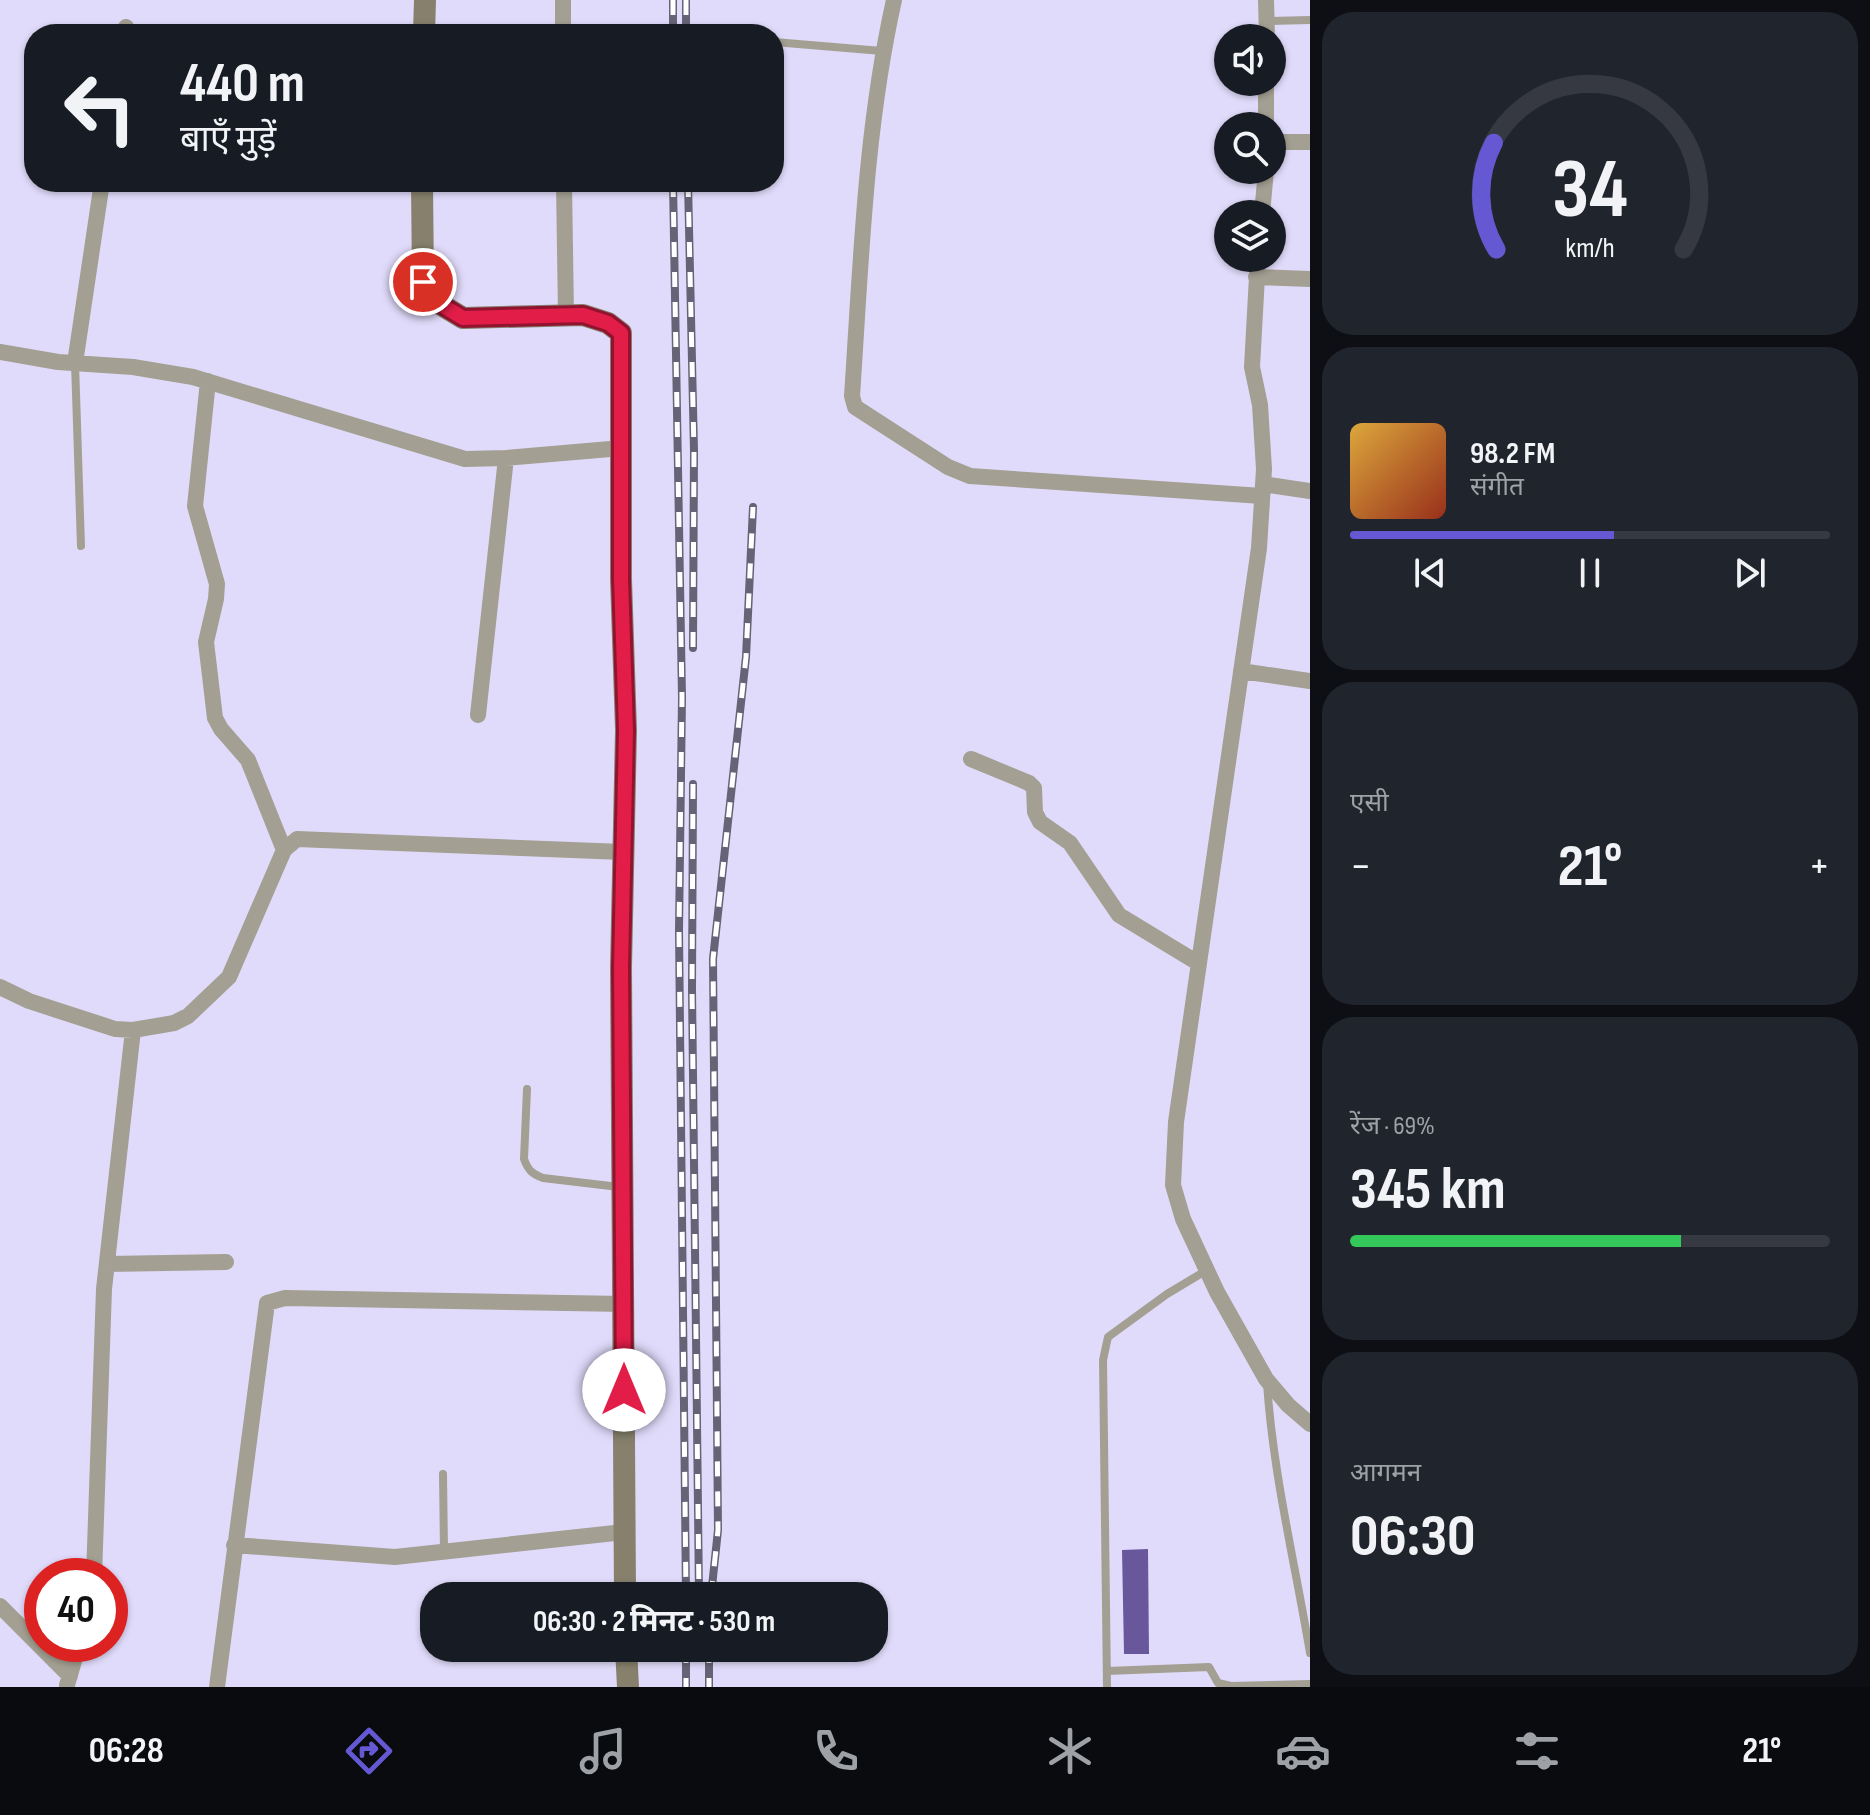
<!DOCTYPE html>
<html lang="hi">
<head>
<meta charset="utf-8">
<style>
	body { margin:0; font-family:"Sofia Sans Condensed","Noto Sans Devanagari",sans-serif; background:#20242c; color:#f1f3f6; height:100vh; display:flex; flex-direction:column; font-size:30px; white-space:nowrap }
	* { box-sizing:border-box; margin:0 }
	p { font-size:26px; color:#9ea1a6 }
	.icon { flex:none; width:44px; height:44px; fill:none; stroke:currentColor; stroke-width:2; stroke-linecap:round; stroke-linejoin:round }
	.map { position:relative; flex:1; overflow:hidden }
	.side { display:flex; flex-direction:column; gap:12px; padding:12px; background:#0d0f14; width:560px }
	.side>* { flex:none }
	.guide { position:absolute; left:24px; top:24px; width:760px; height:168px; border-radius:32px; box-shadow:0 2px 6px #0004; background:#171b24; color:#f1f3f6; overflow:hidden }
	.buttons { position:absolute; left:1214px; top:24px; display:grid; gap:16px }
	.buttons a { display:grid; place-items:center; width:72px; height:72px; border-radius:50%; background:#171b24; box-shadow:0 2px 6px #0004; font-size:40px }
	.speed { position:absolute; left:24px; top:1558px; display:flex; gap:16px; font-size:40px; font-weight:700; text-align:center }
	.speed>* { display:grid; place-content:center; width:104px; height:104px; border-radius:50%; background:#171b24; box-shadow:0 2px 6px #0004; line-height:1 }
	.speed .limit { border:12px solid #d22; background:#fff; color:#111 }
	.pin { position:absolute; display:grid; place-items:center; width:68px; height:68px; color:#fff; margin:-34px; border:4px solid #fff; border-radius:50%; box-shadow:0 2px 8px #0007 }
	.me { position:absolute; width:88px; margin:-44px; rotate:0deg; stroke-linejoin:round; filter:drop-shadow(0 0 6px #0008) }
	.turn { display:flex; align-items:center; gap:28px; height:168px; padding:0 24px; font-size:36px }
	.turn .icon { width:104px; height:104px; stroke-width:2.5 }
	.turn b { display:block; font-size:56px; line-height:68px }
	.big { font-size:60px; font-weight:700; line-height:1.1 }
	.side .widget { flex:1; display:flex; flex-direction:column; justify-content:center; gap:12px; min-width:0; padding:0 28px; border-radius:32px; background:#20242c }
	.side .dial { align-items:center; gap:0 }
	.dial svg { height:208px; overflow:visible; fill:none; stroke:#363941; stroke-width:7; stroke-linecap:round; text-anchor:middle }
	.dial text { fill:#f1f3f6; stroke:none }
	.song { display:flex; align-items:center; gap:24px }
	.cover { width:96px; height:96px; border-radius:12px; background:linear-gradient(135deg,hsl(40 70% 55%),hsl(10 70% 35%)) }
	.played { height:8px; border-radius:4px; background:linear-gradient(90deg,#6559d3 55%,#363941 55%) }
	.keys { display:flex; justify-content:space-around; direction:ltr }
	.heat { display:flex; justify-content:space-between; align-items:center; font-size:44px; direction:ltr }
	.charge { height:12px; border-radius:6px; background:linear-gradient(90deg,#34c759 69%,#363941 0) }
	.trip { position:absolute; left:420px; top:1582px; width:468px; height:80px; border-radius:32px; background:#171b24; box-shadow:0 2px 6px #0004; font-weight:700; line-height:80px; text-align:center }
	.menu { display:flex; height:128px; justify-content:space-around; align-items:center; background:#090b0e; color:#9ea1a6 }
	.menu .icon { width:56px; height:56px }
	.menu .on { color:#6559d3 }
	.menu b { font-size:36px; color:#f1f3f6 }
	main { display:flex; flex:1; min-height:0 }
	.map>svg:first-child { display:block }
	.building { fill:#69579c }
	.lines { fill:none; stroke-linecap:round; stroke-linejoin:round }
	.lane { stroke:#a39f92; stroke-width:8 }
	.street { stroke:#a39f92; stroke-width:16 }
	.secondary { stroke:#86806c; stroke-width:22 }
	.rail-casing { stroke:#666376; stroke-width:8 }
	.rail { stroke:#fff; stroke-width:5; stroke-dasharray:15; stroke-linecap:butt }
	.route-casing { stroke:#92132f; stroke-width:20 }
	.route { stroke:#e11d48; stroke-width:14 }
</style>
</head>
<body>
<main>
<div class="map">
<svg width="1310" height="1687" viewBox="0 0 1310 1687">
	<rect width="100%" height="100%" fill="#e1dbfb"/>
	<path class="building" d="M1148,1549l1,105h-25l-2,-104z"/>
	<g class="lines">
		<path class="lane" d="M1267,21l43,-1
			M774,42l108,9
			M75,363l6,183
			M527,1089l-3,70c4,11 8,15 19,19l76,9
			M1267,1383c6,91 28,180 43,270
			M443,1474l1,77
			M1107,1671l102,-4 9,16 13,3 79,-2
			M1107,1687l-4,-327 5,-23 59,-43 40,-24"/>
		<path class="street" d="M563,0v34
			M894,0c-29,130 -33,263 -42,396l3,11 93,60 22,9 292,20
			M1266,0l1,38
			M124,34l2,-7
			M1266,126v-44
			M1272,142h38
			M564,182l2,134
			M1262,214l4,-44
			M1258,258l-6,109 8,38 4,64 -5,79 -83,574 -3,63 10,34 34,73 49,87 22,26 22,19
			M1256,277l54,2
			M0,352l58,10 75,5 60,10 272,82 41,-1 116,-10
			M75,363l27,-181
			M208,381l-13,125 22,78 -1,15 -10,43 9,76 6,11 27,31 36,90
			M1263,484l47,7
			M1241,671l69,10
			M478,715l28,-257
			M971,759l58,24 5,5 1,24 5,10 30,21 49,72 79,48
			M0,987l29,14 86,28 18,1 41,-7 14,-7 41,-39 55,-127 13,-11 326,13
			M107,1264l119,-2
			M234,1545l161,12 229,-25
			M94,1576l10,-287 29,-259
			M0,1606l70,70
			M67,1685l12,-41
			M217,1687l50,-384 18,-5 339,6"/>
		<path class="secondary" d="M424,34l1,-34
			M422,182l1,100 12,19 28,17 120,-3 25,8 13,10v246l5,151 -5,238 4,628
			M626,1648l2,39"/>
		<g class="rail-casing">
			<path id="rail" d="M673,0v34
				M686,0v34
				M673,182l9,515 -3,234 7,665
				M688,182l6,269 -1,197
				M693,784l-1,205 7,607
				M711,1596l7,-66 -5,-571 33,-302 7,-150
				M686,1648v39
				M709,1648v39"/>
		</g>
		<use href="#rail" class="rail"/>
	</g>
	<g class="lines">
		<g class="route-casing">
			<path id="route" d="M423,282l12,19 28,17 120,-3 25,8 13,10v246l5,151 -5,238 3,422"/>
		</g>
		<use href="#route" class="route"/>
	</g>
</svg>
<div class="buttons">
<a><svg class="icon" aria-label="sound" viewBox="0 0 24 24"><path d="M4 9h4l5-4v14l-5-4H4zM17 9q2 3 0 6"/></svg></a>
<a><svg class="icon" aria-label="search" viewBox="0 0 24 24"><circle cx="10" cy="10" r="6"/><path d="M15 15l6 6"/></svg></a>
<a><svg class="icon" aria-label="layers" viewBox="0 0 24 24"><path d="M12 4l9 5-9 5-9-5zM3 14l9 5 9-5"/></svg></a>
</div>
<div class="speed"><div class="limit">40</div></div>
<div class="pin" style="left:423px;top:282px;background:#d93025"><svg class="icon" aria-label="arrive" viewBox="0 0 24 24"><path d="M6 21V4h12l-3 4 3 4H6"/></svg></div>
<svg class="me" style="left:624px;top:1390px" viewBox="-20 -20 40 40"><circle r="19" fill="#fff"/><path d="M0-13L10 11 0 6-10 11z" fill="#e11d48"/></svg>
<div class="trip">06:30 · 2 मिनट · 530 m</div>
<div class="guide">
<div class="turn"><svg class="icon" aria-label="left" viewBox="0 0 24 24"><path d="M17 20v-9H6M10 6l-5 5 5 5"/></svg><div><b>440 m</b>बाएँ मुड़ें</div></div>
</div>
</div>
<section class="side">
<div class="widget dial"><svg viewBox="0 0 100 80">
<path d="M14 69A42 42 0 1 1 86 69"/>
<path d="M14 69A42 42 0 0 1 13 28" stroke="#6559d3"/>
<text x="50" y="56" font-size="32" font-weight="700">34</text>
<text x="50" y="72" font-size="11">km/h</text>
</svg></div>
<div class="widget">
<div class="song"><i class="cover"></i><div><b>98.2 FM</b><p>संगीत</p></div></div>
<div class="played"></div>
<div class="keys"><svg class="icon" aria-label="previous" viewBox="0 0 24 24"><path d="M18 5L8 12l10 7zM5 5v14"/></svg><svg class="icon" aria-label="pause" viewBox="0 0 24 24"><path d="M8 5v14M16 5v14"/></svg><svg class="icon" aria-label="next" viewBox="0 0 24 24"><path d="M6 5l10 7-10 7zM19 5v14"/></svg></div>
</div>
<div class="widget"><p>एसी</p>
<div class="heat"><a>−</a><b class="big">21°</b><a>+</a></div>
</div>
<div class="widget"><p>रेंज · 69%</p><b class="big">345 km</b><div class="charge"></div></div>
<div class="widget"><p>आगमन</p><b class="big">06:30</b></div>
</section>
</main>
<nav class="menu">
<b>06:28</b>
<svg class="icon on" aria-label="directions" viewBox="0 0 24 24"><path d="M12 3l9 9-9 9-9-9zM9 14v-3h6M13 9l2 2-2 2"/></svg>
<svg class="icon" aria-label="music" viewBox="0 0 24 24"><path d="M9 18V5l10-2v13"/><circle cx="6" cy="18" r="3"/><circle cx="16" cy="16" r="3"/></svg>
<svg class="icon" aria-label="phone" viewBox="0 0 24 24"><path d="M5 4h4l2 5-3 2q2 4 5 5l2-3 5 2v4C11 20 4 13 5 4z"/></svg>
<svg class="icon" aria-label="climate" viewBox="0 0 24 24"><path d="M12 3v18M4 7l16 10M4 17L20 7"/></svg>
<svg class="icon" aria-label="car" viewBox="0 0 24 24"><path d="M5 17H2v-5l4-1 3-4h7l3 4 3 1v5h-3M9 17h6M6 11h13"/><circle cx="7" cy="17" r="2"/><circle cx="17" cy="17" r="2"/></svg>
<svg class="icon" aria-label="filters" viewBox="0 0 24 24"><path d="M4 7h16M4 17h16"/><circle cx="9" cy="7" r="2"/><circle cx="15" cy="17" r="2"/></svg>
<b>21°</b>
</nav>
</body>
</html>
